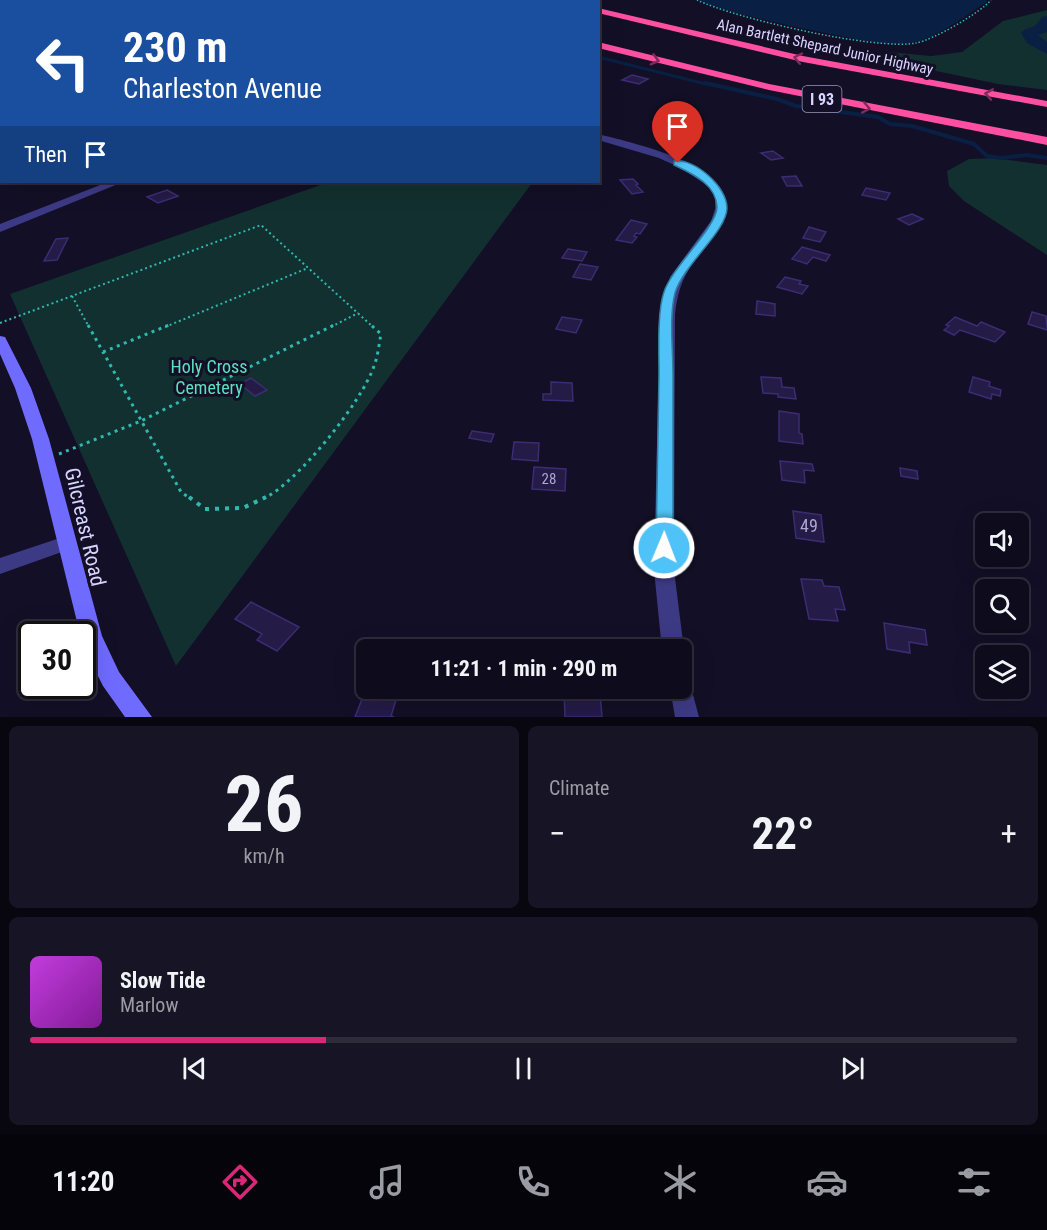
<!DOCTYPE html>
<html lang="en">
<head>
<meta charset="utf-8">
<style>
	body { margin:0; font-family:"Roboto Condensed",sans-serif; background:#171425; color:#f1f3f6; height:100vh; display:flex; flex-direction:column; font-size:22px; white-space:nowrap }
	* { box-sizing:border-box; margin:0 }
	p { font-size:20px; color:#9b9ba3 }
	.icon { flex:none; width:33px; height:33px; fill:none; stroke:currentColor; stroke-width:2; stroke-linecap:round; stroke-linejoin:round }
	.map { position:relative; height:717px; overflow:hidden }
	.panel { display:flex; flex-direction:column; gap:9px; padding:9px; background:#08060f; flex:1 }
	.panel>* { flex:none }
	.guide { position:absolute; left:0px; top:0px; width:600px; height:183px; box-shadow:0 6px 24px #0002,0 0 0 2px #2e2b3b; background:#1a4fa0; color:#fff; overflow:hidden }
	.buttons { position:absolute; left:975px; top:513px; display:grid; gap:12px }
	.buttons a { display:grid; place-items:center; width:54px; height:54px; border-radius:9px; background:#0e0b1c; box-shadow:0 6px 24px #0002,0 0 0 2px #2e2b3b; font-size:30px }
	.speed { position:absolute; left:18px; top:621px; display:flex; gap:12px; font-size:30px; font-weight:700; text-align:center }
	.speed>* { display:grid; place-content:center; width:78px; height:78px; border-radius:50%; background:#0e0b1c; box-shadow:0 6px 24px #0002,0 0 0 2px #2e2b3b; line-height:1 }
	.speed .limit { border:3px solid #111; border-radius:9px; background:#fff; color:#111 }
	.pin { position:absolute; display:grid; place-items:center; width:51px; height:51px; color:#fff; margin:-62px -26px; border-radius:50% 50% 50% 0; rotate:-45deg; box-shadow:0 0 6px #0007 }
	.pin .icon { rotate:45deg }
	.me { position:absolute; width:66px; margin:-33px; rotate:1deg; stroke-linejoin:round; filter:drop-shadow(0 0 4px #0008) }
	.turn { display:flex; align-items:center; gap:21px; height:126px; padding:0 24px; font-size:27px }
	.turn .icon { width:78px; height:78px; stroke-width:2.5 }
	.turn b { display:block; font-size:42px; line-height:51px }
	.then { display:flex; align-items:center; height:57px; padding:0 24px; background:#0003; gap:12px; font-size:22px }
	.big { font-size:45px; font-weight:700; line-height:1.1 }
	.panel .card { flex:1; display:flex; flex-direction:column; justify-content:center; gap:9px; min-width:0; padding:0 21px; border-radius:9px; background:#171425 }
	.panel .dial { align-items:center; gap:0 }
	.dial b { font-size:78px; line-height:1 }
	.song { display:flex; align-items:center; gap:18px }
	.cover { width:72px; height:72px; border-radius:9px; background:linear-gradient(135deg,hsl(290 70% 55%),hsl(290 70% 35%)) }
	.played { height:6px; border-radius:3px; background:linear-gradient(90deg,#db2777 30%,#2e2b3b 30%) }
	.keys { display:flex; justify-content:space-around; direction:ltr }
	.heat { display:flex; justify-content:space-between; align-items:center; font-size:33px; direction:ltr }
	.panel .tiles { flex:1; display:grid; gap:9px; grid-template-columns:1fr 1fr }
	.card:last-child { grid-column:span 2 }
	.trip { position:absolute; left:356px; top:639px; width:336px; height:60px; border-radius:9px; background:#0e0b1c; box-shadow:0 6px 24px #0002,0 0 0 2px #2e2b3b; font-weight:700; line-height:60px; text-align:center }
	.tabs { display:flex; height:96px; justify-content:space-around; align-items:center; background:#06040b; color:#9b9ba3 }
	.tabs .icon { width:42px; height:42px }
	.tabs .selected { color:#db2777 }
	.tabs b { font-size:27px; color:#f1f3f6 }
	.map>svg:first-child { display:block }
	.green { fill:#12302f }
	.water { fill:#0a1f44 }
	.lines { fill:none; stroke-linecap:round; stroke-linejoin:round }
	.stream-far1 { stroke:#0a1f44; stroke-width:3 }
	.stream { stroke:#0a1f44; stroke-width:4 }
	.river { fill:#0a1f44; fill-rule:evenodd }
	.building { fill:#241b47; stroke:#3b2d73; stroke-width:1.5 }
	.path-far3 { stroke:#2fb8b0; stroke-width:1.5; stroke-dasharray:1.5 2; stroke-linecap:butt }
	.path-far2 { stroke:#2fb8b0; stroke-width:2; stroke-dasharray:2 3; stroke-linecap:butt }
	.path-far1 { stroke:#2fb8b0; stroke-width:3; stroke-dasharray:3 4.5; stroke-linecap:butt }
	.path { stroke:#2fb8b0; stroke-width:4; stroke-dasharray:4 6; stroke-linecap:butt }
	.lane { fill:#3d3a85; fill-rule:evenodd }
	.street { fill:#3d3a85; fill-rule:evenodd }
	.secondary { fill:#6f6bff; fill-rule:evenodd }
	.highway { fill:#ff4fa3; fill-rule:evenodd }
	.oneway { stroke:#7d2c5e }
	.route { fill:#4fc3f7; stroke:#337fa1; stroke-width:1.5 }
	.labels { text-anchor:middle; stroke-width:6; stroke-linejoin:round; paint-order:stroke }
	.far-street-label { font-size:15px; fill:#d9d4ff; stroke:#130f26 }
	.number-label { font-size:15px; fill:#aca6d1 }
	.shield { fill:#130f26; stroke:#9e99be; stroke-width:1.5 }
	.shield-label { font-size:16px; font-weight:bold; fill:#d9d4ff }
	.park-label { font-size:18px; fill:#5fe0c0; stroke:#130f26 }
	.near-number-label { font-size:18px; fill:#aca6d1 }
	.near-street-label { font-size:21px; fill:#d9d4ff; stroke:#130f26 }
</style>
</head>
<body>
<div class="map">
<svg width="1047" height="717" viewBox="0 0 1047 717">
	<rect width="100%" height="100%" fill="#130f26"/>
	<path class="green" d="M1047,10v80l-49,-6 -114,-24 5,-8 42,4 31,-4 41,-31z
		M994,158l53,7v90l-83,-54 -15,-15 -2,-15 22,-12z
		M329,182l203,1 -356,483 -166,-372z"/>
	<path class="water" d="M699,0h287l1,2c-23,14 -50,37 -77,41 -11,2 -22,1 -32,0 -25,-4 -167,-32 -179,-43z"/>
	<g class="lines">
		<path class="stream-far1" d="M598,57l112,28"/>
		<path class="stream" d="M705,83l72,16 19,7 82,11 12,7 22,2 62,18 13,12 14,2 26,-3 20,3"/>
		<path class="river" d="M1047,16v16l-9,3 9,7v12l-20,-11 -6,-10 3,-3 11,-4 7,-9z"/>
	</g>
	<path class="building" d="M632,75l16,4 -9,5 -17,-4z
		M773,151l10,7 -12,2 -10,-7z
		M796,176l6,10h-15l-5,-9z
		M633,179l5,5 -2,1 7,7 -11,2 -12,-14z
		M866,188l24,5 -4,7 -24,-5z
		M167,190l11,6 -20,7 -11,-6z
		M912,214l11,5 -14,6 -11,-6z
		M631,220l16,4 -7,10 -4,-1 -2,3 3,1 -5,6 -16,-3z
		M809,227l17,5 -6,10 -17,-4z
		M68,238l-11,22 -13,1 12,-22z
		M802,247l28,8 -4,6 -13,-4 -6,7 -15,-5z
		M568,249l19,3 -5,9 -20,-3z
		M580,264l18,3 -7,13 -18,-3z
		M785,277l16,4 -2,3 9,2 -6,8 -25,-7z
		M757,301l18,3v12l-19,-2z
		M1032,312l14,4 1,14 -19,-6z
		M562,317l20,3 -6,13 -20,-4z
		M955,317l22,9 4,-4 24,10 -10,10 -35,-12 -6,5 -10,-5 5,-4 -3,-1z
		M761,377l20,1 1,9 12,1 2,11 -18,-2v-3l-15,-1z
		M973,377l17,5 -1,4 12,4 -1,6 -8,-2 -1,5 -22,-7z
		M251,378l16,12 -12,6 -15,-12z
		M551,382l21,1 1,18 -30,-1v-6h8z
		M779,411l20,3v19l3,1 1,10 -24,-3z
		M472,431l22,3 -3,8 -22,-4z
		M514,442l25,1 -1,18 -26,-2z
		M780,461l32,3 2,7 -10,-1 1,13 -23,-3z
		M534,467l32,2 -1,22 -33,-2z
		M900,468l17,3 1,8 -17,-3z
		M793,511l28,4 3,27 -28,-4z
		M801,579l21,1 2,6 15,1 6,23 -10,-1 3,12 -29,-2z
		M251,602l48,25 -22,24 -20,-11 5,-6 -27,-15z
		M884,623l41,7 2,15 -18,-3 1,11 -23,-4z
		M564,692h36l2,25h-37z
		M364,694l32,6 -5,16 3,1h-39z"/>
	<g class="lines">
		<path class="path-far3" d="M697,0c37,18 180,51 219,43 17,-3 64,-30 75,-43"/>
		<path class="path-far2" d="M72,296l17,31
			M0,323l261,-98 112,102
			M165,327l143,-59
			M331,327l27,-14"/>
		<path class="path-far1" d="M88,325l93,167 10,7
			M103,352l66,-27
			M59,454l82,-33 193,-96
			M263,499c34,-16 99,-97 111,-133 4,-10 5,-22 7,-32l-10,-9"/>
		<path class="path" d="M189,497l16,12 38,-1 23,-11"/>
		<path class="lane" d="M13,0h6l-3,2h-7z
			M65,0l15,2h-10z
			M315,0h4l-2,2h-3z
			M96,1h25l1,1h-27z
			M0,3h2v2h-2z"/>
		<path class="street" d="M598,134c34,9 152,33 124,87 -20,39 -42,43 -47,94l-1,255 10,80 -3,6v-6h-19l-8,-80 6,-255 10,-38 41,-56 4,-12v-12l-6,-10 -26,-18 -24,-11 -61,-18z
			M0,137h2l-2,7z
			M108,182h15l-123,50v-8z
			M66,536l7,2 3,5 -3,5 -73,26v-16z
			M681,677l8,3 10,37h-24l-5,-29h11z"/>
		<path class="secondary" d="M0,336l5,1 26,51 18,51 53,197 17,36 33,45h-27l-22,-31 -14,-28 -7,-24h-2l-48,-195 -17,-51 -15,-34z"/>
		<path class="highway" d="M443,0h11l2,2h-12z
			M559,0h11l2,2h-12z
			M598,8l205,48 244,45v6l-244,-45 -205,-49z
			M598,42l171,42 278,53v8l-278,-55 -171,-42z"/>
	</g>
	<defs><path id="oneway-chevron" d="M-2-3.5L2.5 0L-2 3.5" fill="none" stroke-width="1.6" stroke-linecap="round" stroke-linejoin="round" transform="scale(1.5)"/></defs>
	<g class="oneway">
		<use href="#oneway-chevron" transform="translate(798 58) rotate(-168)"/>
		<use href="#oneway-chevron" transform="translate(655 60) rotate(15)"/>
		<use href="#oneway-chevron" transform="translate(989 94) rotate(-170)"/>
		<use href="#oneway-chevron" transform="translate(866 108) rotate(11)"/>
	</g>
	<path class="route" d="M674,161c21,-3 53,26 53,47 0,23 -44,57 -52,85 -6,23 -2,57 -2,82 0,58 0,116 0,173l-2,5 -7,2 -6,-2 -2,-5c1,-58 2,-116 3,-174 0,-22 -2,-62 5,-82 8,-25 53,-65 53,-85 -1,-23 -24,-33 -43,-42z"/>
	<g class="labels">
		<g class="far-street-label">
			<text transform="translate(825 47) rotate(12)" y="5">Alan Bartlett Shepard Junior Highway</text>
		</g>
		<g class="number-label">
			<text x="549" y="484">28</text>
		</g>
		<rect class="shield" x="802.5" y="86" width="39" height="26" rx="4.5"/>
		<g class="shield-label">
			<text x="822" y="105">I 93</text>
		</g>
		<g class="park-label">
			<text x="209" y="373">Holy Cross<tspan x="209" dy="21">Cemetery</tspan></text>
		</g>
		<g class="near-number-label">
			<text x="809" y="532">49</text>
		</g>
		<g class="near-street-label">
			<text transform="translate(85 527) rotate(77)" y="7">Gilcreast Road</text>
		</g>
	</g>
</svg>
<div class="buttons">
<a><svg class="icon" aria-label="sound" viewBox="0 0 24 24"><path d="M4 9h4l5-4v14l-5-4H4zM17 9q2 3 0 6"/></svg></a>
<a><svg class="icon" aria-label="search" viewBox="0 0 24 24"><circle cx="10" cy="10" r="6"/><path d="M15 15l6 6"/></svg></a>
<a><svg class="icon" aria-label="layers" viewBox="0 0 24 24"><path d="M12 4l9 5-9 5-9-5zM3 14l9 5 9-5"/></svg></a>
</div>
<div class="speed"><div class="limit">30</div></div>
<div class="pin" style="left:678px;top:163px;background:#d93025"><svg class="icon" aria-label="arrive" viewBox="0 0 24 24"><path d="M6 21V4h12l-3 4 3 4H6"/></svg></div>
<svg class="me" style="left:664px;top:548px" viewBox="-20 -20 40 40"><circle r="17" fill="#4fc3f7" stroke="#fff" stroke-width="3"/><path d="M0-11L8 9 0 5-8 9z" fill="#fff"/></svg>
<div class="trip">11:21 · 1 min · 290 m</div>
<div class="guide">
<div class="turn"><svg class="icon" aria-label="left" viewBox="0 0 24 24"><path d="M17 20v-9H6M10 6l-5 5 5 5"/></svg><div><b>230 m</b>Charleston Avenue</div></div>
<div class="then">Then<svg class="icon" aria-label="arrive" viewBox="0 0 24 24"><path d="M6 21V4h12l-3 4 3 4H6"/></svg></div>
</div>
</div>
<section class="panel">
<div class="tiles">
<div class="card dial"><b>26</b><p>km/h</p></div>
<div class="card"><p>Climate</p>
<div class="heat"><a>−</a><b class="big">22°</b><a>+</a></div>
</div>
<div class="card">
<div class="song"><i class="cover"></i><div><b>Slow Tide</b><p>Marlow</p></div></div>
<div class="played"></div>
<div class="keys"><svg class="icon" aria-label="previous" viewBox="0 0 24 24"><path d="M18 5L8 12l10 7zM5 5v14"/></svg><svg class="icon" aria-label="pause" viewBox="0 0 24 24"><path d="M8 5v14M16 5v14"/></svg><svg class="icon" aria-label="next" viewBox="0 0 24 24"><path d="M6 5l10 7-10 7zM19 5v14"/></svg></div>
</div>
</div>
</section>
<nav class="tabs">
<b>11:20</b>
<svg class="icon selected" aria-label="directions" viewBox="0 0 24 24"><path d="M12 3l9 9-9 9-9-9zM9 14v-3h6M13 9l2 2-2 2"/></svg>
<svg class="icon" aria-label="music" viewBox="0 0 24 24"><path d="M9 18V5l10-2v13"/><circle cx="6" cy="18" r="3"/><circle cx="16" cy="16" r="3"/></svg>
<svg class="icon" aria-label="phone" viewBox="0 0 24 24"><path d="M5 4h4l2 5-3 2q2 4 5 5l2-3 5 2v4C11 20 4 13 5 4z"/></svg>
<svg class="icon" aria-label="climate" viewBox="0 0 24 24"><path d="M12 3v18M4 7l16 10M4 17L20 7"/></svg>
<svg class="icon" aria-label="car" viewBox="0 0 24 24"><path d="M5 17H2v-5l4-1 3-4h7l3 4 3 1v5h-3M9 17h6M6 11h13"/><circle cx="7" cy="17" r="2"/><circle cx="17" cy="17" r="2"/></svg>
<svg class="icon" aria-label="filters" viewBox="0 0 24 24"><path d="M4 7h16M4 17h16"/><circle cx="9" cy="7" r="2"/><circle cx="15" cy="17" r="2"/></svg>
</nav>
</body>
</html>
